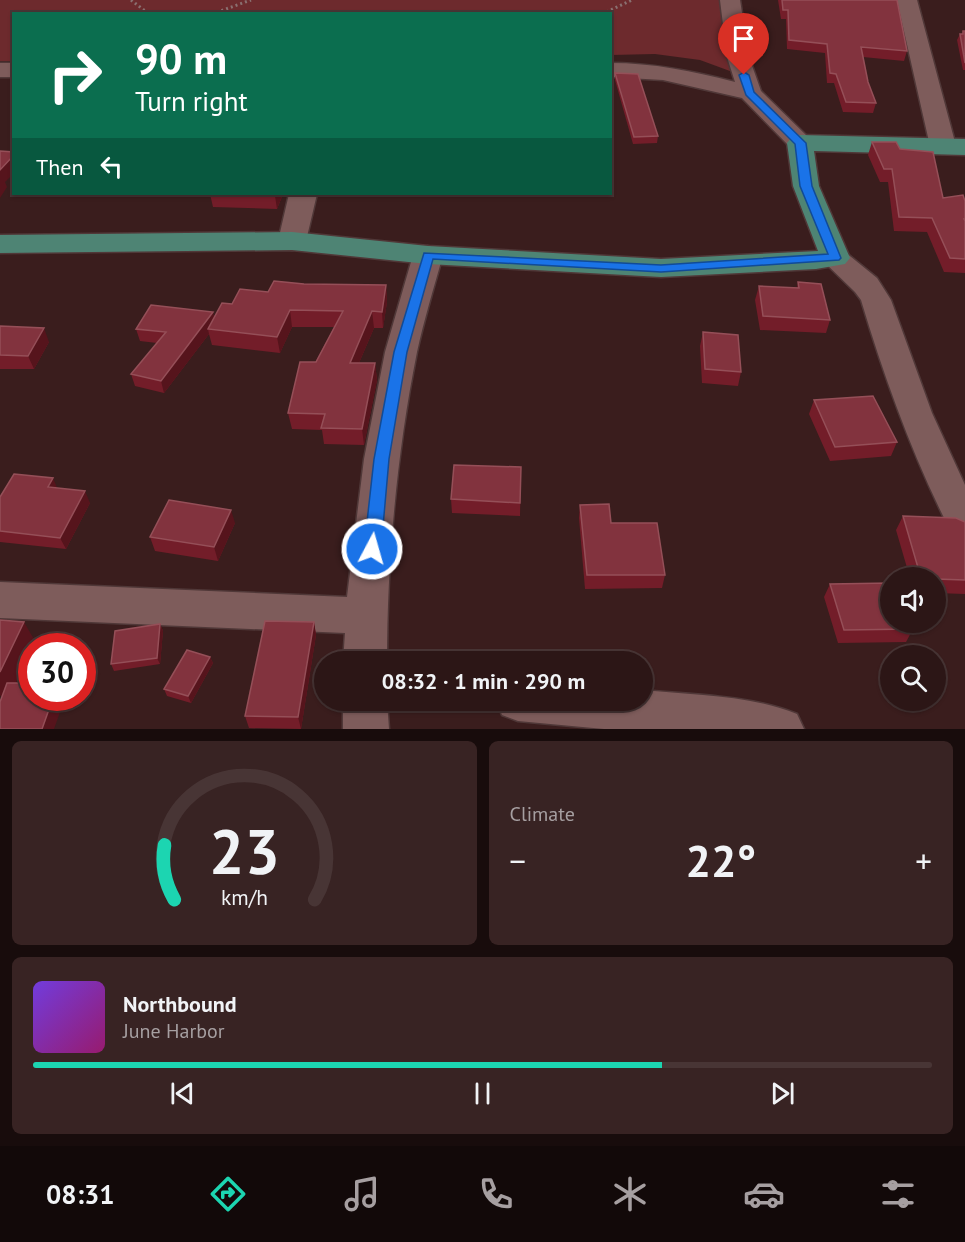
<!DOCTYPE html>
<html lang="en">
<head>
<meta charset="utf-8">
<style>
	body { margin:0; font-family:"PT Sans",sans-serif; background:#382323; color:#f1f3f6; height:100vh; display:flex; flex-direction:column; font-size:22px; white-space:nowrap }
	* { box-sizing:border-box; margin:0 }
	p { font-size:20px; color:#a69fa1 }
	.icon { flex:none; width:33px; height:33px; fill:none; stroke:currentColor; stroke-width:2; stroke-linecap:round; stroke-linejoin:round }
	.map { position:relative; height:729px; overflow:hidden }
	.details { display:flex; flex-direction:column; gap:12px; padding:12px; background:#180c0c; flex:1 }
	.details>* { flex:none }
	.hud { position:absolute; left:12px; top:12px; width:600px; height:183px; border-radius:0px; box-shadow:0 2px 4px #0004,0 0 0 2px #483535; background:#0b6e4f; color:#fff; overflow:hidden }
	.controls { position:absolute; left:880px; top:567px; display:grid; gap:12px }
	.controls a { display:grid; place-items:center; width:66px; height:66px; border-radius:50%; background:#2c1616; box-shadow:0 2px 4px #0004,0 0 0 2px #483535; font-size:30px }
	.speed { position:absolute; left:18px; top:633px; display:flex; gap:12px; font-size:30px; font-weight:700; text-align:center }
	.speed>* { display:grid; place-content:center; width:78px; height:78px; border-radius:50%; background:#2c1616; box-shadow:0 2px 4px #0004,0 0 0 2px #483535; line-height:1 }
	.speed .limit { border:9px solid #d22; background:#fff; color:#111 }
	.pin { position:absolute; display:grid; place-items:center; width:51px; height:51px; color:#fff; margin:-62px -26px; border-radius:50% 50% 50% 0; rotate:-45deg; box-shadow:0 0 6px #0007 }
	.pin .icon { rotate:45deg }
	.me { position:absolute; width:66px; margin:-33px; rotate:6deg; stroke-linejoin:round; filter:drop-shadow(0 0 4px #0008) }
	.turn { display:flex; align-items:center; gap:21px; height:126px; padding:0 24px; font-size:27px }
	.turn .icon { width:78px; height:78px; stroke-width:2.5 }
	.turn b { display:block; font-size:42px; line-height:51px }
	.then { display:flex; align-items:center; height:57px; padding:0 24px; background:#0003; gap:12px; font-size:22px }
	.big { font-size:45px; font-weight:700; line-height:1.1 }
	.details .card { flex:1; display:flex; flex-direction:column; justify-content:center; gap:9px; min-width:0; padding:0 21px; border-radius:9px; background:#382323 }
	.details .dial { align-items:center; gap:0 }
	.dial svg { height:156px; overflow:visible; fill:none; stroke:#483535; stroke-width:7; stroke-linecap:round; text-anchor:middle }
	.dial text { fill:#f1f3f6; stroke:none }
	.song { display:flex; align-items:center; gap:18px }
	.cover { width:72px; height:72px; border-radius:9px; background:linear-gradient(135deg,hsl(260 70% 55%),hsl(320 70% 35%)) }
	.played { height:6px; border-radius:3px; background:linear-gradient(90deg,#1cd5b1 70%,#483535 70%) }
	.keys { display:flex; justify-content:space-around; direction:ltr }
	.heat { display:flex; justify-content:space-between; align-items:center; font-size:33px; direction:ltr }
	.details .tiles { flex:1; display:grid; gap:12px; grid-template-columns:1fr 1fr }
	.card:last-child { grid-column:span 2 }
	.trip { position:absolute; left:314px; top:651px; width:339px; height:60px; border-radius:30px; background:#2c1616; box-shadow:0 2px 4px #0004,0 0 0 2px #483535; font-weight:700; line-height:60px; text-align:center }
	.menu { display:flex; height:96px; justify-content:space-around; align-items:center; background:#120909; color:#a69fa1 }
	.menu .icon { width:42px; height:42px }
	.menu .active { color:#1cd5b1 }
	.menu b { font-size:27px; color:#f1f3f6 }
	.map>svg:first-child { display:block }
	.green { fill:#6d2a2d }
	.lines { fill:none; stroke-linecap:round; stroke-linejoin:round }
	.minor-casing { stroke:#503838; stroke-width:3 }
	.major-casing { stroke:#503838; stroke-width:3 }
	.path { stroke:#8a7070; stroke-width:3; stroke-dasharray:2 3; stroke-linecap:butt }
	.minor { fill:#7e5c5b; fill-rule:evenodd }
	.major { fill:#4e8474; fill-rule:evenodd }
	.wall { fill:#731d29 }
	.shaded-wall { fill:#56141c }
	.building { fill:#82333e; stroke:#954f58; stroke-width:1.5 }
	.route { fill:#1a73e8; stroke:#114b97; stroke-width:1.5 }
</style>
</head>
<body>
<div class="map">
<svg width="965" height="729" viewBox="0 0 965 729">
	<rect width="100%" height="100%" fill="#3a1d1d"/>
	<path class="green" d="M0,0h726l12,74 -38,-14 -45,-6 -44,1 -1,-41h-596l-1,47h-13z"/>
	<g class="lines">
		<g class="minor-casing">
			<path id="minor" d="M720,0h20l9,57 12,34 48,47 4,5 -4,5 -9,3 -9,-3 -49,-50 -79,-18 -53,-3v-14c43,0 83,8 125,19l-8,-25z
				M897,0h20l39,146 -4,5 -9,3 -9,-3 -4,-5z
				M0,63h14v14h-14z
				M289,194h28l-11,47 -4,6 -10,3 -10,-3 -4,-6z
				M428,246l10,3 5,6c-9,32 -19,65 -26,97 -20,99 -30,209 -30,310h-44l2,-29 -345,-15v-36l347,15 17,-138 21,-107 28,-97 5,-6z
				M835,249l10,3 32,26 14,22 41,113 33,72v51l-14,-4c-38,-75 -66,-152 -90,-232l-6,-8 -35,-34 5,-6z
				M642,690c51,5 108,5 155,24l7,15h-200l-86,-8 -16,-6 -6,-15h146z
				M343,700h44l2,29h-46z"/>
		</g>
		<g class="major-casing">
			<path id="major" d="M800,135l165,4v16l-151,-4 5,35 31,72 -5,6 -29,5 -155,8 -233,-13 -136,-14 -292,3v-18l292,-3 136,14 233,13 157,-8 -25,-65 -6,-43 4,-5z"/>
		</g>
		<path class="path" d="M131,0l18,14
			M212,14l39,-14
			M602,14l30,-14"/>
		<use href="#minor" class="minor"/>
		<use href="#major" class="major"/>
	</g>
	<path class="wall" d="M778,0h119l10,51 -3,10 -41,-4 5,25 8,21 -3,10 -30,-1 -9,-29h-7l-2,-30 -38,-4 -1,-30h-5z
		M963,31h2v39h-2l-6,-30 3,-6h2z
		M615,73l43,63 -1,7 -24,1 -18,-64z
		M872,142l28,7 43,49 22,3v72l-21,-1 -17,-40 -33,-1 -6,-49h-8l-12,-27z
		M210,194h73l-6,15 -64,-2z
		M798,282l32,38 -4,13 -66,-3 -5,-30 4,-14 38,2z
		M304,284l82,1 1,17 -4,26h-9l-15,35h16l2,17 -13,65 -40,-1 -2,-14 -30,-1 -4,-16 46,-86h-42l-12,26 -68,-8 -3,-11 -45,59 -29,-7 -4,-12 26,-31 -17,-2 -4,-12 78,-13 18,-12 36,-12z
		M0,326l49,16 -15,27h-34z
		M703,332l38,40 -3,14 -36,-3 -2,-37z
		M814,400l83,42 -6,14 -61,5 -21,-47z
		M521,467l-1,49 -68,-3 -1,-14z
		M57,488l33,15 -24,46 -66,-7v-45z
		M580,505l31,18 54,52 -3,13 -77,1 -6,-71z
		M903,516l62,6v72l-29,-1v-15h-26l-14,-48z
		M235,523l-17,38 -63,-10 -5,-14z
		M830,584l83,45 -7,13 -68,1 -14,-46z
		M314,622l2,13 -15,94 -52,-1 -4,-12z
		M160,624l3,7 -3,33 -46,7 -3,-7z
		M210,657l3,6 -22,40 -24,-7 -3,-7z"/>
	<path class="shaded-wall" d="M14,155v18l-9,9 2,5 -7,11v-28z
		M276,194h7l-6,15 -2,-13z
		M386,285l1,17 -4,26 -1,-16z
		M290,310l2,17 -12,26 -3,-16z
		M372,311l2,17 -22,51 -2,-16z
		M213,312l3,12 -8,5 1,5 -45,59 -3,-12z
		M44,328l5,14 -15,27 -6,-13z
		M375,363l2,17 -13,65 -2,-16z
		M53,478l5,12 -10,-3z
		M85,491l5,12 -24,46 -6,-11z
		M231,510l4,13 -17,38 -4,-14z
		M24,622l11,19 -29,63 -6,-9v-23z
		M314,622l2,13 -15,94 -3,-12z
		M160,624l3,7 -3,33 -3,-6z
		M210,657l3,6 -22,40 -3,-7z
		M53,698h12l-11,31h-12z"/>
	<path class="building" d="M782,0h115l10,51 -46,-4 7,35 8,21 -30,-1 -10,-28 -6,-1 -3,-29 -38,-4 -1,-30h-5z
		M963,31h2v32l-5,-29h3z
		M615,73l23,1 20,62 -24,1z
		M872,142h24l4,7 33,3 10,46 20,-3 2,6v18h-1l1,2v38l-15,-1 -18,-40 -33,-1 -7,-48h-8z
		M0,151l14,1v3l-14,15z
		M210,194h66l-1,2z
		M274,281l30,3 82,1 -4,27 -10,-1 -22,52h25l-13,66 -41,-1 4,-14 -37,-1 12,-51h16l27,-51 -53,-1 -13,27 -69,-8 14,-26 10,1 8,-15 28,3z
		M798,282l23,2 9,36 -67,-4 -4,-30 40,2z
		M151,305l62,7 -52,69 -30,-7 35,-42 -30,-3z
		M0,326l44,2 -16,28 -28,-1z
		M703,332l35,3 3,37 -36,-3z
		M873,396l24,46 -62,5 -21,-47z
		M454,465l67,2 -1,36 -69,-4z
		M14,474l39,4 -5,9 37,4 -25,47 -60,-7v-34z
		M169,500l62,10 -17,37 -64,-10z
		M609,504l2,19h46l8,52h-78l-7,-70z
		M903,516l53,2 9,4v58l-29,-1v-1h-15z
		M891,583v39h19l3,7 -69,1 -14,-46z
		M0,620l24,2 -24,50z
		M265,621l49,1 -16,95 -53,-1z
		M160,624l-3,34 -46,6 4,-33z
		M187,650l23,7 -22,39 -24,-7z
		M7,683h25v15h21l-11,31h-42v-27z"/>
	<path class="route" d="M744,72l5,3 5,17 52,51 6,43 29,72 -2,2 -178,12 -228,-13 -26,93 -18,107 -8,90 -3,4 -6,2 -5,-2 -3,-4 10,-90 20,-107 30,-99 237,12 167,-11 -28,-68 -5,-42 -49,-49 -7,-20z"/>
</svg>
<div class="controls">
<a><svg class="icon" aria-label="sound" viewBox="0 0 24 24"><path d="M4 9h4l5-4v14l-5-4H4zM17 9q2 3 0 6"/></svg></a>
<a><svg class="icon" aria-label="search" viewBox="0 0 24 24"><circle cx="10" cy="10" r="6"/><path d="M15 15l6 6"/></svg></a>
</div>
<div class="speed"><div class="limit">30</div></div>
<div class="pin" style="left:744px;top:75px;background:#d93025"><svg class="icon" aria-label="arrive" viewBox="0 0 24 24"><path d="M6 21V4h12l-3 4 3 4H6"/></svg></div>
<svg class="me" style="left:372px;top:549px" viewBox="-20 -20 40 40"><circle r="17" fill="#1a73e8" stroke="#fff" stroke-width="3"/><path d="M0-11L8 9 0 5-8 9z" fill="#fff"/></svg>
<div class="trip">08:32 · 1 min · 290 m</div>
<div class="hud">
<div class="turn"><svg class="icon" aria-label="right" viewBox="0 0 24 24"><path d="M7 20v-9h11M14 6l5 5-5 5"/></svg><div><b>90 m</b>Turn right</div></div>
<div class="then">Then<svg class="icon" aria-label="left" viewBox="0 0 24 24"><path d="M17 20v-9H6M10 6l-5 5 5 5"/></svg></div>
</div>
</div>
<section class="details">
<div class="tiles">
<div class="card dial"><svg viewBox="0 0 100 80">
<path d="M14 69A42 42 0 1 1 86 69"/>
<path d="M14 69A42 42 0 0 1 9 41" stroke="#1cd5b1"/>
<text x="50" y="56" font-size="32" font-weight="700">23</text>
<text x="50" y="72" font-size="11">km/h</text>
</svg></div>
<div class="card"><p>Climate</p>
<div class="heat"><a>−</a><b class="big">22°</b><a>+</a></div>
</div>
<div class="card">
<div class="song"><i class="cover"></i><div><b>Northbound</b><p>June Harbor</p></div></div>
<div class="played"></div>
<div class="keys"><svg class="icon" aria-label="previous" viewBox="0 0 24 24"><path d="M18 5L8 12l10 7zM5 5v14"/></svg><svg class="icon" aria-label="pause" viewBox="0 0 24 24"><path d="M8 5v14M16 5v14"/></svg><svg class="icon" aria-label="next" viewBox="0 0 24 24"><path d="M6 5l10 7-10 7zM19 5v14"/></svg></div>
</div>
</div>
</section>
<nav class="menu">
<b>08:31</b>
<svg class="icon active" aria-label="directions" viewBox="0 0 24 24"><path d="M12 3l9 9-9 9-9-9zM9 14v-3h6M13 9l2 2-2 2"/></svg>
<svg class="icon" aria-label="music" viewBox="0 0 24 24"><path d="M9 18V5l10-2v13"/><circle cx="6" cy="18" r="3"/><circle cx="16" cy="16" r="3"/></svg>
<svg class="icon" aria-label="phone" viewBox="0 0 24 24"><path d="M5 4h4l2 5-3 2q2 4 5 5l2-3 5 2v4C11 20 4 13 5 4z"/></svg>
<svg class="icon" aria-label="climate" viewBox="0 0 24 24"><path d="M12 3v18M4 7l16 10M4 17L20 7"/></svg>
<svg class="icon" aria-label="car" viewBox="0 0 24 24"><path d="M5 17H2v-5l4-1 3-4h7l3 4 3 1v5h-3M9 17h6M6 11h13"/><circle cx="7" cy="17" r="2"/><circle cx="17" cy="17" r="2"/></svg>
<svg class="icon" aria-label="filters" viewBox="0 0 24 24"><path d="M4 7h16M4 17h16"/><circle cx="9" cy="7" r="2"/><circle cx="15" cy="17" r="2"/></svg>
</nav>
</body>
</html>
